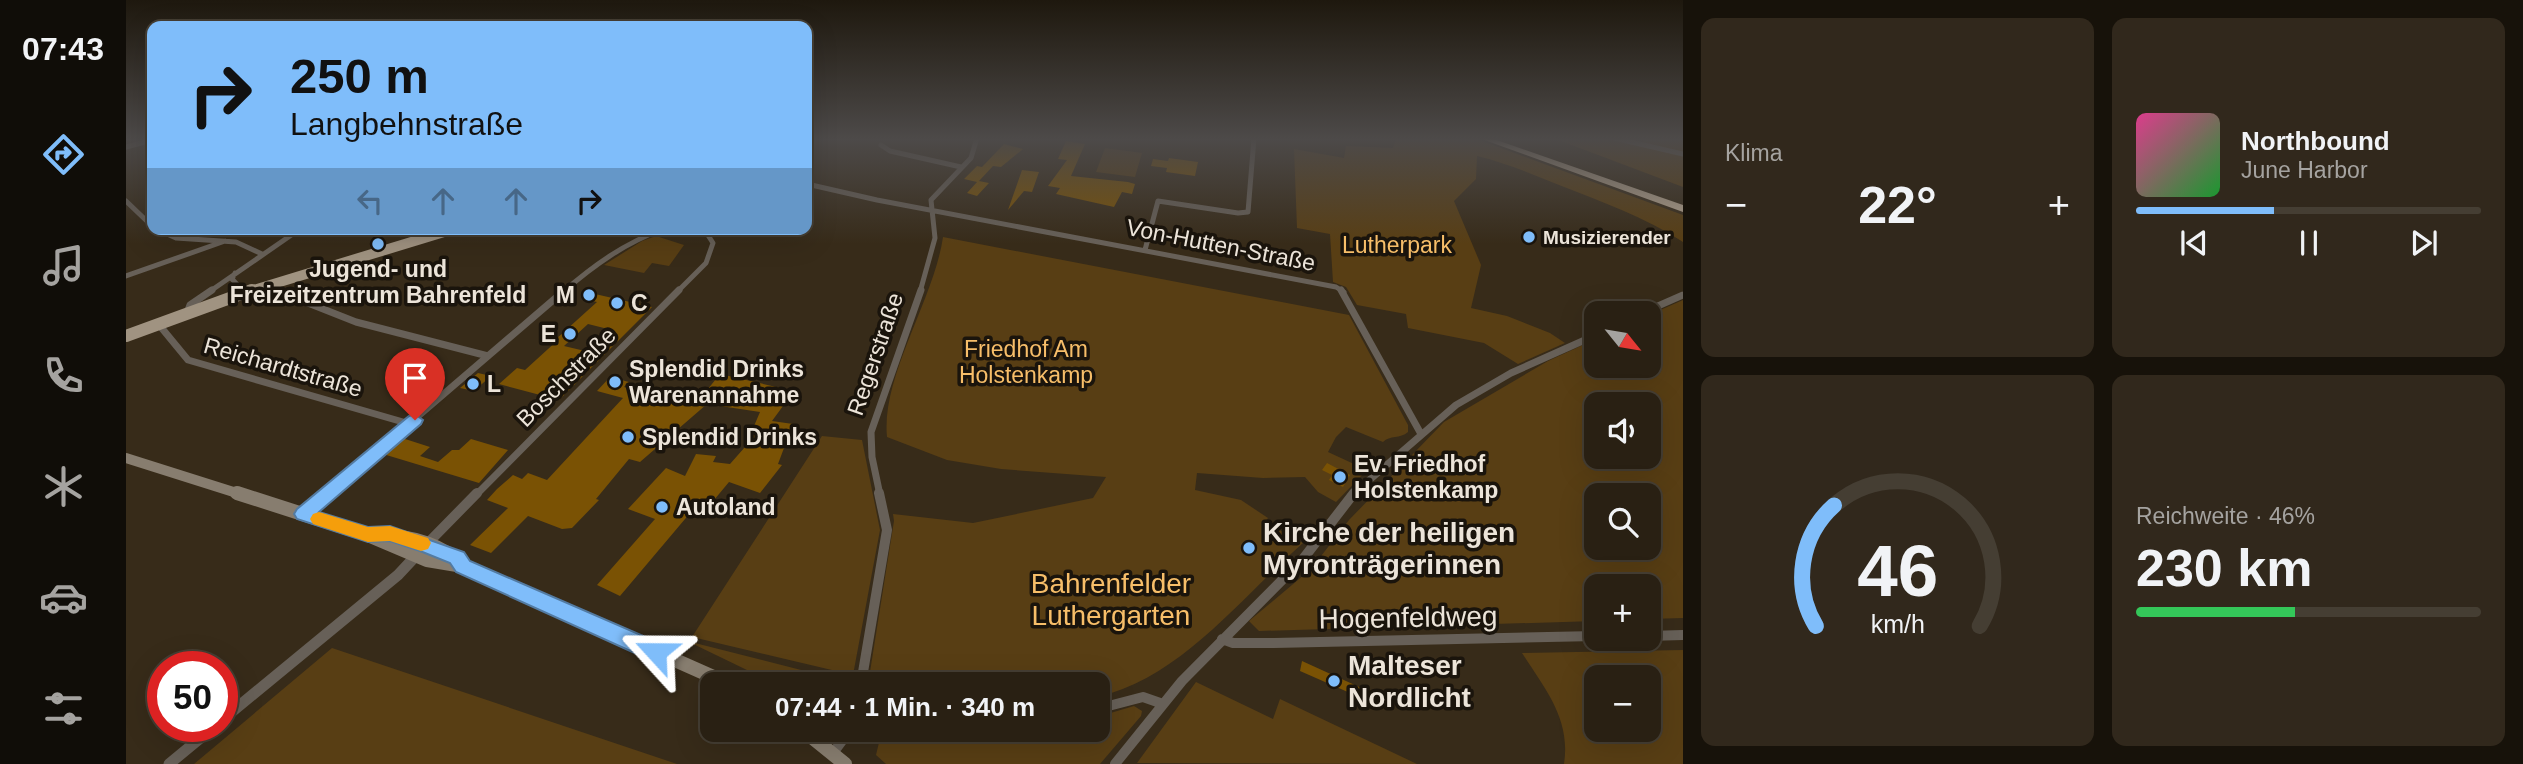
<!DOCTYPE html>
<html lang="de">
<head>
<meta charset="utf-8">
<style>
	body { margin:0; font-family:Helvetica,sans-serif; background:#31281c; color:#f1f3f6; height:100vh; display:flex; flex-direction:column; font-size:26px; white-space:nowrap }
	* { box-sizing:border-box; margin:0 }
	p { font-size:23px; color:#a5a3a0 }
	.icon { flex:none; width:38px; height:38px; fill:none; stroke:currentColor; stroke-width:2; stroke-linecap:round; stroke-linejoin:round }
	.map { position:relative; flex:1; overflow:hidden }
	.side { display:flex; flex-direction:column; gap:18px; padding:18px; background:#17120a; width:840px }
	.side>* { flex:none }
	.hud { position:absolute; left:21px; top:21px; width:665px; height:214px; border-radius:14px; box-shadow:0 7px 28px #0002,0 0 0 2px #453e33; background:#7fbdfa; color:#111; overflow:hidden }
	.needle { width:46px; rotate:120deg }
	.fabs { position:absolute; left:1458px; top:301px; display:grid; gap:14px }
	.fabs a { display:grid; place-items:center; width:77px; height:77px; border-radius:14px; background:#292013; box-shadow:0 7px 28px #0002,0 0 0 2px #453e33; font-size:35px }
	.speed { position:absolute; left:21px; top:651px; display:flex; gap:14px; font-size:35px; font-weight:700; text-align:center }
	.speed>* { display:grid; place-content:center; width:91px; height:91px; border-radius:50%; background:#292013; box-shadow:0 7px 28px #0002,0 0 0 2px #453e33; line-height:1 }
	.speed .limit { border:10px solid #d22; background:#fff; color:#111 }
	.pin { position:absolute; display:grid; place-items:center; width:60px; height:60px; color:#fff; margin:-72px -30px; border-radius:50% 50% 50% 0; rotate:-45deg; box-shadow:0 0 7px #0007 }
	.pin .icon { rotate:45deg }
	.me { position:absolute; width:77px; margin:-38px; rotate:294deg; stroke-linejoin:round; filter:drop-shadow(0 0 5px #0008) }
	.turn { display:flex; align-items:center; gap:24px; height:147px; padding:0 28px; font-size:32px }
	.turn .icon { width:91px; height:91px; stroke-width:2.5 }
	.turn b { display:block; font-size:49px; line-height:60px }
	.lanes { display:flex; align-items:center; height:66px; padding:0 28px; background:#0003; justify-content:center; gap:35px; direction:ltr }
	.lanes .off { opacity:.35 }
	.big { font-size:52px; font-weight:600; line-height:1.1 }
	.side .card { flex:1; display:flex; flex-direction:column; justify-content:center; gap:10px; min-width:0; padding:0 24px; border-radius:14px; background:#31281c }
	.side .dial { align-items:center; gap:0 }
	.dial svg { height:182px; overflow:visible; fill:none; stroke:#453e33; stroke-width:7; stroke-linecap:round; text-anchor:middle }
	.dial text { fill:#f1f3f6; stroke:none }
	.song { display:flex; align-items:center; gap:21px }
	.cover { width:84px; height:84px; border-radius:10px; background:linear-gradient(135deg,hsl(330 70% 55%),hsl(130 70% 35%)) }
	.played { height:7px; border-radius:4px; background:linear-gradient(90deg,#7fbdfa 40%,#453e33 40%) }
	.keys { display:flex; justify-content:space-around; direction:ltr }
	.heat { display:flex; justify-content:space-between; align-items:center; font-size:38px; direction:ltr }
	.charge { height:10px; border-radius:5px; background:linear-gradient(90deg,#34c759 46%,#453e33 0) }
	.side .tiles { flex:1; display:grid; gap:18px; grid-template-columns:repeat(2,1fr) }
	.trip { position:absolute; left:574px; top:672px; width:410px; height:70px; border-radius:14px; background:#292013; box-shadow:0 7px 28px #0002,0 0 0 2px #453e33; font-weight:600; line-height:70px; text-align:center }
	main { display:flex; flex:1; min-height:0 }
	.menu { display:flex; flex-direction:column; width:126px; justify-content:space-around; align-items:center; background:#100d08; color:#a5a3a0 }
	.menu .icon { width:49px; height:49px }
	.menu .active { color:#7fbdfa }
	.menu b { font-size:32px; color:#f1f3f6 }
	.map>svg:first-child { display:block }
	.green { fill:#583e14; fill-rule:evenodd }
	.building { fill:#7a5204; fill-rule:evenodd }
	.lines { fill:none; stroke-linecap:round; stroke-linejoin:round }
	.minor-far2 { stroke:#676058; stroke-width:5 }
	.minor-far1 { stroke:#676058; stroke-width:7 }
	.minor { stroke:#676058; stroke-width:10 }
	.tertiary { stroke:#676058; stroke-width:11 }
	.secondary-far1 { stroke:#877d6f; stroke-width:10 }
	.secondary { stroke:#877d6f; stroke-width:14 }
	.primary-far1 { stroke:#a09381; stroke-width:10 }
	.primary { stroke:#a09381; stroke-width:12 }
	.motorway { fill:#b6a691; fill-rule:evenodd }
	.route { fill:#7fbdfa; stroke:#537ba2; stroke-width:2 }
	.slow { fill:#f59e0b }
	.poi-dot { fill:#7fbdfa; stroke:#1a140c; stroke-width:2.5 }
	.labels { text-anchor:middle; stroke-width:7; stroke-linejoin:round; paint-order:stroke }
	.far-poi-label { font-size:19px; font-weight:bold; fill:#ece4d9; stroke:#1a140c; text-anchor:start }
	.street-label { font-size:23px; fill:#ece4d9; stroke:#1a140c }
	.park-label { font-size:23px; fill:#f7be69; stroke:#1a140c }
	.poi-label { font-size:23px; font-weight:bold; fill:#ece4d9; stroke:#1a140c; text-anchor:start }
	.near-poi-label { font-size:28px; font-weight:bold; fill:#ece4d9; stroke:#1a140c; text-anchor:start }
	.near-park-label { font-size:28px; fill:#f7be69; stroke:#1a140c }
	.near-street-label { font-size:28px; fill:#ece4d9; stroke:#1a140c }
</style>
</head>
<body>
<main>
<nav class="menu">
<b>07:43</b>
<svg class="icon active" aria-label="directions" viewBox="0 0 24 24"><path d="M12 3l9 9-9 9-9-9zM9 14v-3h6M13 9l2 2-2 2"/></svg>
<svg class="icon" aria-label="music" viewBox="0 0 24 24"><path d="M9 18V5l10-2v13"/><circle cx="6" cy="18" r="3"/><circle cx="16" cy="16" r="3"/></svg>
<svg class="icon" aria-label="phone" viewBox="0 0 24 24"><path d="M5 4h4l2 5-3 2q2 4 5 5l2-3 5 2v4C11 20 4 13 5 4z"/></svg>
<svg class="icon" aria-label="climate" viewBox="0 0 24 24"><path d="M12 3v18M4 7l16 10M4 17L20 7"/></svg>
<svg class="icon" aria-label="car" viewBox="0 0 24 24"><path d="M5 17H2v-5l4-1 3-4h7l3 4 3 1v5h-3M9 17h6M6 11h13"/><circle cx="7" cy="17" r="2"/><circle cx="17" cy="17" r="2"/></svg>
<svg class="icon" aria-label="filters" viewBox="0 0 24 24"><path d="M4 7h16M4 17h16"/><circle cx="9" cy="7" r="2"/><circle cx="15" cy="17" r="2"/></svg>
</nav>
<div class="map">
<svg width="1557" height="764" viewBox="0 0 1557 764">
	<rect width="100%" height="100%" fill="#372b19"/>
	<path class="green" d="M1270,138h78l209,77v27c-38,-25 -81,-40 -124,-57 -27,-11 -53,-22 -82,-29l-1,23 -22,22 27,64 -10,43 36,8 43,17 15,10 -47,21 -34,-21 -76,-15 -2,-14 -49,-9 -11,-18 -13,-5 -3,-48 -33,-6 -3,-79 50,9 2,-12 47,2z
		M1427,138h58l33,8 -1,-8h40v49z
		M979,148l37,5 -7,24 -39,-5z
		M530,236l28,9 -15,21 -17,-3 -8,10 -40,-8 38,-24z
		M817,237l406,78 59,110v7c-8,7 -18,3 -25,10l-37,-15 -10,10 -8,15 39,18 -31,32 -18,-10 -13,-15 -42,1 -66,-5 -2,17 46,10 27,18 -3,4 38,21c-63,55 -121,134 -206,154v-13h-200l-28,-6 25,-157 -1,-7 80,9 120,-25 13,-21 -105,-8 -54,-9 -60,-23c-6,-61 47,-137 56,-200z
		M1557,300v318l-34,1 -1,-33h-52v35l-337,10 -10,-10 62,-52 38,-49 95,-98 104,-61 48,-22v27h52l1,-51zM1470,404h52v53h-52zM1470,495h52v53h-52z
		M696,436l40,4 18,90 -27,145 -161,-38z
		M561,641l165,42 -76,1z
		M206,648l345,116h-483z
		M1557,650v114h-119c7,-45 -19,-75 -42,-111zM1470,677h52v53h-52z
		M1070,682l77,37 7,-20 137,65 -280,-1z
		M1008,706l8,5 -1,5 -41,48h-214l-10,-9 6,-25h215v-13z"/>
	<path class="building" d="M940,141l19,3 -14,32 57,6 7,2 -3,10 -10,-2 -8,15 -58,-13 4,-6 -12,-2 19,-26 -9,-1z
		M878,144l19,5 -22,18 -8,-1 -14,15 10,2 -12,13 -10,-3 10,-11 -13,-3 13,-13 5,1z
		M1043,158l29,4 -3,14 -29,-4 1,-4 -16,-2 2,-7 15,2z
		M896,170l17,2 -7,20 -8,-1 -16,19z
		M469,294l57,13 -93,93 -60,-16 18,-16 8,2 34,-31h-3l41,-37 -9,-2zM462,324l20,5 -23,22 -21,-5z
		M352,373l13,3 -17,15 -14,-3z
		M594,374l74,17 -22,30 21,3 -15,40 4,1 -22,28 -31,-11 -15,18 9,3 -8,10 -19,-7 -76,90 -23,-11 58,-66 -27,-10 38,-41 19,8 11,-22 20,2 -3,6 17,2 15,-17 15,-35 -53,-8 -67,58 -11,-3 -33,40 3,1 -27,28 -10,1 -34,-13 -37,37 -21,-8 38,-37 -21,-8 10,-11 16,-14 9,4 6,-6 19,7 76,-82 -26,-7 13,-14 19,5 -5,5 71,18z
		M276,438l28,9 -10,9 18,6 14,-12h7l12,-11 37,11 -29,33 -96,-29z
		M1201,463l23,12 -7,12 -14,-7 3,-5 -10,-5z
		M1176,661l66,30 -2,9 -66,-29z"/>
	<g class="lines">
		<path class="minor-far2" d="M1488,138l69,16
			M755,145l9,6 71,16
			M0,147l26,-7
			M681,184l70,16 459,87 8,5
			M0,201l26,25
			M30,229l20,9 60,4 26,12
			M1019,250l13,-49 80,12 10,-1 6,-74
			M109,273l-3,6 12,13
			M0,276l99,-35
			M147,289l7,3
			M83,292l91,-63
			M437,292c31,-27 62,-49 100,-63
			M551,292l29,-29 7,-20 -9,-14
			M794,292l15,-54 -4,-38 40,-42 6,-20"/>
		<path class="minor-far1" d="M116,290l3,3
			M149,290l81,32 132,34
			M1215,290l80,144
			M61,313l3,-8 22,-15
			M1516,313l41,-18
			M34,326l28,34 222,64
			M200,495l239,-205
			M350,495l203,-205
			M754,495l-8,-38 -1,-25 50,-142
			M1226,495l104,-90 55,-32 85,-38"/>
		<path class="minor" d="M178,514l24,-21
			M302,543l49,-50
			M1522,636l35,-1
			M1096,639l11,4h41l322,-7
			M735,684l26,-154 -8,-37
			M971,709l46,-12 20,7
			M707,753l17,-23
			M989,764l67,-83 121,-122 51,-66"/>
		<path class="tertiary" d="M96,720l176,-145 28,-30
			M43,764l46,-38"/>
		<path class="secondary-far1" d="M0,458l117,37"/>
		<path class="secondary" d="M111,493l131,42 59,25 36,6 266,118
			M244,534c32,1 70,7 93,32
			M677,730l42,34"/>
		<path class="primary-far1" d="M121,292l207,-63"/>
		<path class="primary" d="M0,336l126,-46"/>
		<path class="motorway" d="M1353,138h12l192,67v7z"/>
	</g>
	<linearGradient id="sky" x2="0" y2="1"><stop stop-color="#1e180e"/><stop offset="0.57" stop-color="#4d4a49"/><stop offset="1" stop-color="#4d4a49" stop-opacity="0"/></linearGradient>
	<rect width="1557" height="244" fill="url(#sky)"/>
	<path class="route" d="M289,414l8,6 -2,4 -102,88 49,15 22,-1 74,26 6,9 194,84 3,7 -3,7 -8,2 -8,-2 -192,-87 -6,-9 -30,-12 -30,-10 -22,1 -71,-23 -3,-5 3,-5 112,-93z"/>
	<path class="slow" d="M193,512l49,15 22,-1 38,12 3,5 -3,6 -7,2 -31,-10 -22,1 -55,-18 -3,-5 3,-5z"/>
	<g class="poi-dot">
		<circle cx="1403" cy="237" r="7"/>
		<circle cx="252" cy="244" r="7"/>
		<circle cx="463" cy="295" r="7"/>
		<circle cx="491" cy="303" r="7"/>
		<circle cx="444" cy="334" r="7"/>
		<circle cx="489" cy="382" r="7"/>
		<circle cx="347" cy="384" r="7"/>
		<circle cx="502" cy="437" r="7"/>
		<circle cx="1214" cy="477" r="7"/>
		<circle cx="536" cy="507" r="7"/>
		<circle cx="1123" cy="548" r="7"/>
		<circle cx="1208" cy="681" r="7"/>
	</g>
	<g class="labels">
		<g class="far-poi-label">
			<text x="1417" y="244">Musizierender</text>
		</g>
		<g class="street-label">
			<text transform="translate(1095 245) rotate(11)" y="8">Von-Hutten-Straße</text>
			<text transform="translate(749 354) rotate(-71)" y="8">Regerstraße</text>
			<text transform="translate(157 367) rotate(16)" y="8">Reichardtstraße</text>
			<text transform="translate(440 377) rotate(-45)" y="8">Boschstraße</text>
		</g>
		<g class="park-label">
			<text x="1271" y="253">Lutherpark</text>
			<text x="900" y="357">Friedhof Am<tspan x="900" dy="26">Holstenkamp</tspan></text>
		</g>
		<g class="poi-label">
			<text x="252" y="277" text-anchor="middle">Jugend- und<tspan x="252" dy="26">Freizeitzentrum Bahrenfeld</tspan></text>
			<text x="449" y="303" text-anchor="end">M</text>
			<text x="505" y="311">C</text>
			<text x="430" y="342" text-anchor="end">E</text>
			<text x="503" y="377">Splendid Drinks<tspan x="503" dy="26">Warenannahme</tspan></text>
			<text x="361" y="392">L</text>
			<text x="516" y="445">Splendid Drinks</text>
			<text x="1228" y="472">Ev. Friedhof<tspan x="1228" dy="26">Holstenkamp</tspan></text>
			<text x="550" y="515">Autoland</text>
		</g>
		<g class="near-poi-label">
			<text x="1137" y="542">Kirche der heiligen<tspan x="1137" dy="32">Myronträgerinnen</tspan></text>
			<text x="1222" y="675">Malteser<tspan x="1222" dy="32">Nordlicht</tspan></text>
		</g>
		<g class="near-park-label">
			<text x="985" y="593">Bahrenfelder<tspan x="985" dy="32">Luthergarten</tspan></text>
		</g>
		<g class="near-street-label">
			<text transform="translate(1282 617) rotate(-1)" y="10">Hogenfeldweg</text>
		</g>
	</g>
</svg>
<div class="fabs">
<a><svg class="needle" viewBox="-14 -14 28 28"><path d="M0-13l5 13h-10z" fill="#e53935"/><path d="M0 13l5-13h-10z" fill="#a5a3a0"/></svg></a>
<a><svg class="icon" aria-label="sound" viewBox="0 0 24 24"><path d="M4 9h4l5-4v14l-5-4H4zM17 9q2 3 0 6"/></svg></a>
<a><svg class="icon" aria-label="search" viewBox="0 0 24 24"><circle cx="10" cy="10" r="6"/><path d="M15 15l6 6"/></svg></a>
<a>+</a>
<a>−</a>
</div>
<div class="speed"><div class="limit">50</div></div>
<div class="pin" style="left:289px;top:420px;background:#d93025"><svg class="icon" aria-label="arrive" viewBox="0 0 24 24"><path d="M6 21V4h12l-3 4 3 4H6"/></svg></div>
<svg class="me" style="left:530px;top:652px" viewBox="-20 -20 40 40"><path d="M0-17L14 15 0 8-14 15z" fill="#7fbdfa" stroke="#fff" stroke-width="4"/></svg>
<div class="trip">07:44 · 1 Min. · 340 m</div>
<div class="hud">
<div class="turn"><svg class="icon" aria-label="right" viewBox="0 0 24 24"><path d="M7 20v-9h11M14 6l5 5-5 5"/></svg><div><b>250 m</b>Langbehnstraße</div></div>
<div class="lanes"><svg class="icon off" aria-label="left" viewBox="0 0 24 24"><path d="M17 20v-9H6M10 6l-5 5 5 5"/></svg><svg class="icon off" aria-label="ahead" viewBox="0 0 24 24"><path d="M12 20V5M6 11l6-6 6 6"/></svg><svg class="icon off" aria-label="ahead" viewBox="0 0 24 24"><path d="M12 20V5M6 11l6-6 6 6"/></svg><svg class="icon" aria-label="right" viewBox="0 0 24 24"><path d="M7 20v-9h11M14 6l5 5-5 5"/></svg></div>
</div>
</div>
<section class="side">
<div class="tiles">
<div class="card"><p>Klima</p>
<div class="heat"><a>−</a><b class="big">22°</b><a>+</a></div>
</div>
<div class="card">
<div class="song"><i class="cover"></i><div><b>Northbound</b><p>June Harbor</p></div></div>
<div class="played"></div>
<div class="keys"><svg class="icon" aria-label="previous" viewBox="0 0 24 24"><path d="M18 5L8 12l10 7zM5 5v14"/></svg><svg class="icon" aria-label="pause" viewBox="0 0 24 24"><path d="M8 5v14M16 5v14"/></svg><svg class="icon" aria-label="next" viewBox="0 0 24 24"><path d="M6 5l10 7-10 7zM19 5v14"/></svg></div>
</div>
<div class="card dial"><svg viewBox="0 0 100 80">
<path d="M14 69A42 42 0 1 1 86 69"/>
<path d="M14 69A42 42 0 0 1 22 16" stroke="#7fbdfa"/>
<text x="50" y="56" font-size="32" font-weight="700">46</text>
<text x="50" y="72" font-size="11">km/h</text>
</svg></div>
<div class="card"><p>Reichweite · 46%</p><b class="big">230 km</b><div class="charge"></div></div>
</div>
</section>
</main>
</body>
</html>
